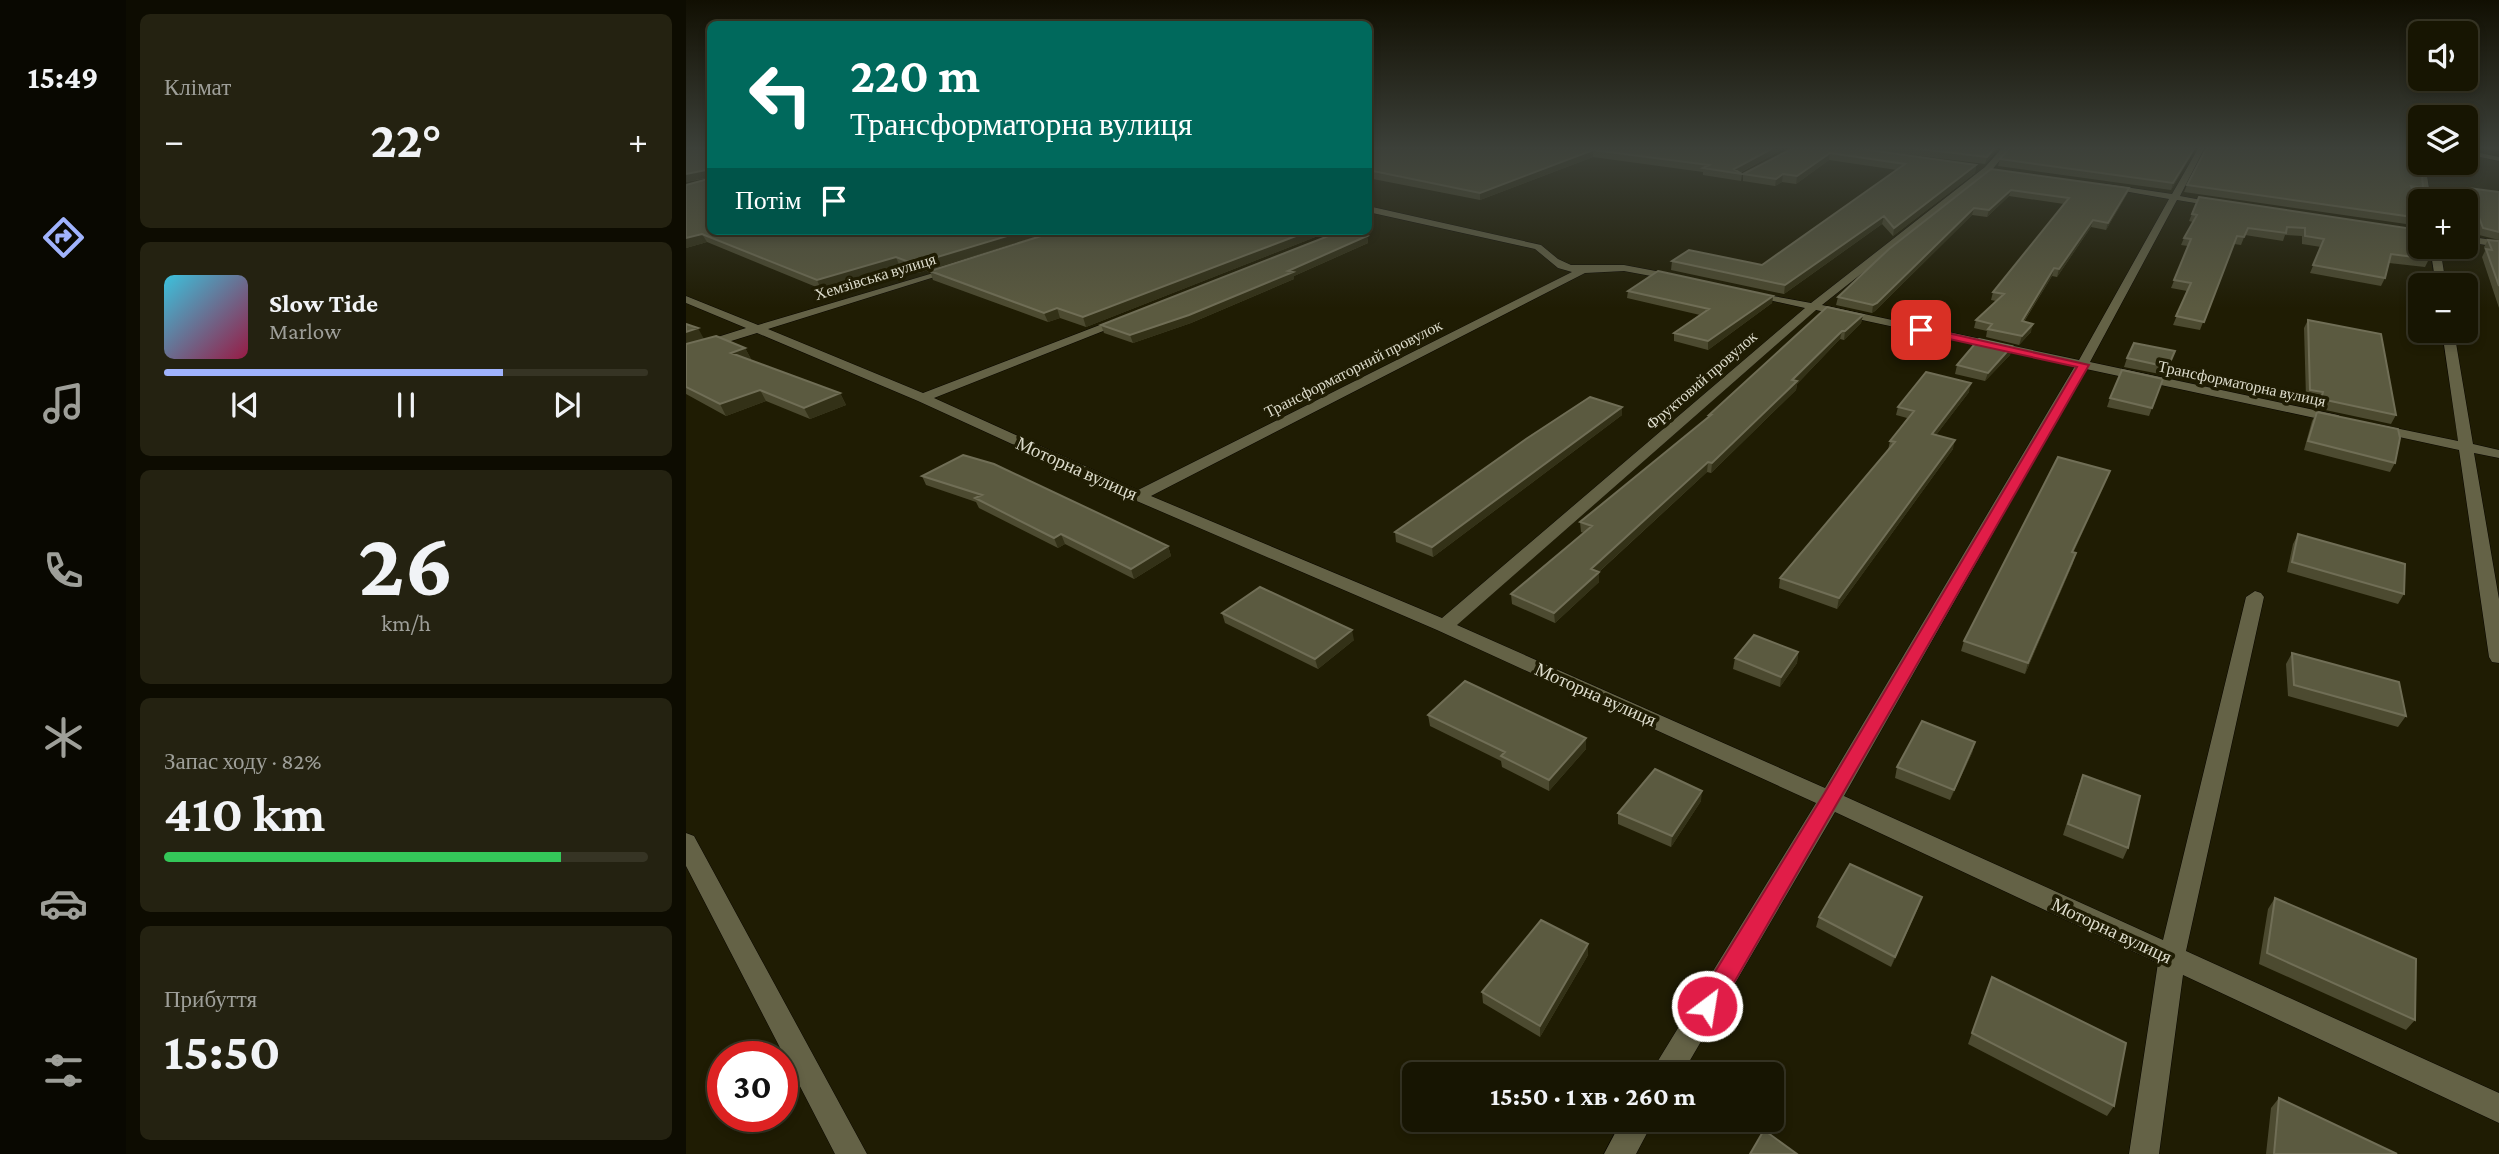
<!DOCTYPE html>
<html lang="uk">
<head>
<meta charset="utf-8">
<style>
	body { margin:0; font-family:"Crimson Pro",serif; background:#242211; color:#f1f3f6; height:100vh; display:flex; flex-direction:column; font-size:26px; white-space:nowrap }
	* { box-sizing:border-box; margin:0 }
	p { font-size:23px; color:#9e9f99 }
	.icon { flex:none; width:38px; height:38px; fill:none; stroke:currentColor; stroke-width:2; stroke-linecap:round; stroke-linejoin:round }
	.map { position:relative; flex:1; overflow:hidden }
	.panel { display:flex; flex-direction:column; gap:14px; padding:14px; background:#0d0c01; width:560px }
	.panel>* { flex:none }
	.banner { position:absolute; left:21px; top:21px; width:665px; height:214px; border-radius:10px; box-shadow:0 4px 10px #0003,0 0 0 2px #363424; background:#00695c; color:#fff; overflow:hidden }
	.buttons { position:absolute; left:1722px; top:21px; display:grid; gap:14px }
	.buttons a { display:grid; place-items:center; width:70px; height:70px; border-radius:10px; background:#171502; box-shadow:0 4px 10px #0003,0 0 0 2px #363424; font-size:35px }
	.speed { position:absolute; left:21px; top:1041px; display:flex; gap:14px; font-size:35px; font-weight:700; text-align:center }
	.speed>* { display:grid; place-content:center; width:91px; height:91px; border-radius:50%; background:#171502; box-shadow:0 4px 10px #0003,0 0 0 2px #363424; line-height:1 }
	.speed .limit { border:10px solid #d22; background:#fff; color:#111 }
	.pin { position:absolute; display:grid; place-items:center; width:60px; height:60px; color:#fff; margin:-30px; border-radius:14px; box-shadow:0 4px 10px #0006 }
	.me { position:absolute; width:77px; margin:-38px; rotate:31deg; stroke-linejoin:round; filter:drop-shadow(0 0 5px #0008) }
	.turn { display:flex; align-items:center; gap:24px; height:147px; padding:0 28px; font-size:32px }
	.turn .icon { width:91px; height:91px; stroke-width:2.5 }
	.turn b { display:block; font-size:49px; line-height:60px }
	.then { display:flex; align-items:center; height:66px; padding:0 28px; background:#0003; gap:14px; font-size:26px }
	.big { font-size:52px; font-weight:700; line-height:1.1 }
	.panel .widget { flex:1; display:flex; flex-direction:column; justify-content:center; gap:10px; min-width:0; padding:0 24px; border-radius:10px; background:#242211 }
	.panel .dial { align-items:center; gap:0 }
	.dial b { font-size:91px; line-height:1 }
	.song { display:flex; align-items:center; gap:21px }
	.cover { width:84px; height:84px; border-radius:10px; background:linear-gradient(135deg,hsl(190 70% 55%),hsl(340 70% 35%)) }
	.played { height:7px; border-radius:4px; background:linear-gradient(90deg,#a0b3fd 70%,#363424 70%) }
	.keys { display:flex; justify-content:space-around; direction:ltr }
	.heat { display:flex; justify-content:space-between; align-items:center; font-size:38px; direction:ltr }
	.charge { height:10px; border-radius:5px; background:linear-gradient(90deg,#34c759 82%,#363424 0) }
	.trip { position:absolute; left:716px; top:1062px; width:382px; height:70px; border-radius:10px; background:#171502; box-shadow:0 4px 10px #0003,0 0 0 2px #363424; font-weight:700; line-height:70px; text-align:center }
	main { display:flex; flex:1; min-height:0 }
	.tabs { display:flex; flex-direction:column; width:126px; justify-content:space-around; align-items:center; background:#090801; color:#9e9f99 }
	.tabs .icon { width:49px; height:49px }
	.tabs .selected { color:#a0b3fd }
	.tabs b { font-size:32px; color:#f1f3f6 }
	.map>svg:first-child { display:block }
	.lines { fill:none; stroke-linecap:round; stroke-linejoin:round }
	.minor-casing { stroke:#090600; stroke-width:1 }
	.minor { fill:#646246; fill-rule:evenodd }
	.wall { fill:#4c4a30 }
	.shaded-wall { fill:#333117 }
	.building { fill:#5b5a40; stroke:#706e56; stroke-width:2 }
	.route { fill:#e11d48; stroke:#92132f; stroke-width:2 }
	.labels { text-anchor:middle; stroke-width:7; stroke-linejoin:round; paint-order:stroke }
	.far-street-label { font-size:16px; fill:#dcdbcb; stroke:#1f1c03 }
	.street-label { font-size:19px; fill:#dcdbcb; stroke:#1f1c03 }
</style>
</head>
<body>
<main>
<nav class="tabs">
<b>15:49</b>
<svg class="icon selected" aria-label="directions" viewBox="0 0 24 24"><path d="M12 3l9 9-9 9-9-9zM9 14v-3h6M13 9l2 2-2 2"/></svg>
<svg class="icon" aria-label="music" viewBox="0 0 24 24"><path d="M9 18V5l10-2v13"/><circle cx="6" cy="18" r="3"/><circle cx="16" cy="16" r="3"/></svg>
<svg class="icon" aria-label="phone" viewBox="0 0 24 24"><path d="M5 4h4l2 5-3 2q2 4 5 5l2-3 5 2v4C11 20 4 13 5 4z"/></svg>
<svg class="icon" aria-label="climate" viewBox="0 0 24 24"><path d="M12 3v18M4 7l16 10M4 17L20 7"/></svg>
<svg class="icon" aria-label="car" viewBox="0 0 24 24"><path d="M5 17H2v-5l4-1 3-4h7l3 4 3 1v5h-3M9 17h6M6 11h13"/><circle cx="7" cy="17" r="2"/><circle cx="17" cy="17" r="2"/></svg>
<svg class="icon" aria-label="filters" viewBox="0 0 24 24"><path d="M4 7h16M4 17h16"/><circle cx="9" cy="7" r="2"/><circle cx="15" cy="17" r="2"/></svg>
</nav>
<section class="panel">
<div class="widget"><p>Клімат</p>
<div class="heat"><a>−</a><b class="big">22°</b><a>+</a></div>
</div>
<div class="widget">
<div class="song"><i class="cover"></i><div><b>Slow Tide</b><p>Marlow</p></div></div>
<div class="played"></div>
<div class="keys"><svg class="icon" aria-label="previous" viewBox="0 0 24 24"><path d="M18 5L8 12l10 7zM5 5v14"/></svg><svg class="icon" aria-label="pause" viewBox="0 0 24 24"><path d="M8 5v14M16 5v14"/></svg><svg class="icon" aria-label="next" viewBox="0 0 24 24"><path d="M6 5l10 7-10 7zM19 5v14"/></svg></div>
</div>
<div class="widget dial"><b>26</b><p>km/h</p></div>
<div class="widget"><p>Запас ходу · 82%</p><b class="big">410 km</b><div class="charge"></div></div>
<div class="widget"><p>Прибуття</p><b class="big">15:50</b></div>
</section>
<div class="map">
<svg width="1813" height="1154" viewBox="0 0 1813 1154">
	<rect width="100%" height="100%" fill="#1f1c03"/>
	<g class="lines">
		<g class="minor-casing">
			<path id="minor" d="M1317,147h8l-20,24 -169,134 257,55 90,-161 -68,-12 4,-3 67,10 27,-47h6l-25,49 43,8 -4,3 -42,-7 -87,162 248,53 7,4 -7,4 -252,-54 -242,427 319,144 83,-343 9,-6 6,2 3,4 -78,354 313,142v30l-316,-148 -24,179h-30l29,-191 -323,-151 -153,262h-30l4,-10 160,-261 -379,-173 -305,-131 -214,-98 -161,-68 -71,22v-8l60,-19 -60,-25v-7l72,29 199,-59v4l-189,59 155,64 195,-75h8v4l-192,76 204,92 434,-218 -14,-4 -23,-19 -167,-37v-6l173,39 17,14 13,6h53l58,11 1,2 -5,3 -54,-10 -39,2 -434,223 291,122 363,-310 -59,-13v-4l65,12 174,-136zM1130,310l259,56 -250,422 -368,-163z
				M1780,150l33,7v4l-33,-7z
				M1732,161l7,2 6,38h-8z
				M1780,236l33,5v6l-33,-5z
				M1744,247h10l6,38h-10z
				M1756,331h12l19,113 26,6v8l-25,-5 25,146v64l-7,-1 -3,-5 -30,-207 -83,-18 -7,-4 7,-4 82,17z
				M0,833l8,3 173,318h-32l-149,-288z
				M936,1120h32l-18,34h-32z"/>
		</g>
		<use href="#minor" class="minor"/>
	</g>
	<path class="wall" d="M0,147l368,84 -136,42 -19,-8 -78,24 -114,-47 -21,6 22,-70 -22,4z
		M682,147h184l-3,2h1l5,-2h232l-47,26 2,1 -1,7 -38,-6v-3l-110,-15 -113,43 -112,-22z
		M1109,147l181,18 -1,8 -82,63 -11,-12 -98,70 -113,-24 1,-9 90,4 135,-95 -68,-10 -33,24 -14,-2 -7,4 -32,-5v-7z
		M1162,147h152l-15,17z
		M1510,147l-25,43 -173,-24 2,-7z
		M1520,147h202l15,41 -3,7h-6l6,14v17l-236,-34 3,-7z
		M1789,147h24v4z
		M1305,169l138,19 -2,6 -21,36 -15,-3 -34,50 -5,-1 -28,46 7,10 -12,13 -33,-8 1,-6 -13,-3 2,-8 20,-19 -5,-1 2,-8 71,-88 -55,-8 -22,21 -15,-2 -97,96 -3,2 -36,-8 2,-8z
		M1782,188l31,4v48l-20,-5 -15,-40z
		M1513,197l234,52 -5,8 1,2 -4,8 -36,-4 -4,15 -4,8 -71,-13 11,-26 -19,-3v-8l-17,-1 -2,6 -38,-6 -4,10 -7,-1 -34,86 -27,-5 14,-34 -16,-3 17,-42 -7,-1 3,-7 9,-16 -4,-1z
		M371,231h271v1l-242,95 -26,-9 -12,4 -115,-42 -3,-9z
		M681,236l1,7 -74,33v3l-103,44 -58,20 -29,-10 -3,-8z
		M1802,240l11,1v67l-17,-51 3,-6 -1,-4z
		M942,291l145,5 -1,7 -64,47 -34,-9v-8l26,-18 -73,-17z
		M1177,315l-2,8 -17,17 -4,-1 -43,45 -1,6 -85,83 -4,-1 -108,100v10l-44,41 -43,-19 -1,-10 73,-61 -3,-1 -1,-10 129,-105v-2z
		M1622,320l88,95 -5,9 -75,-16 2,-7 -12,-3 -2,-70z
		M0,324l18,15 -11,3 52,6 6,11 -2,1 91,33 6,12 -36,14 -44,-18 -40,15 -40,-22z
		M1326,346l-2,9 -25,26 -30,-7 2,-9z
		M1489,351l-10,24 -41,-8 3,-9z
		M1477,379l-14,37 -42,-9 3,-9z
		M1283,392l-33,43 17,14 -116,160 -58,-21 1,-10 108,-128 2,-9 17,-23 -11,-3 2,-8z
		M936,407v8l-189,142 -37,-15 -1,-10z
		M1631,412l78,51 -5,9 -86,-22 8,-29z
		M1424,471l-37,82v10l-48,111 -64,-23 3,-10z
		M236,476l246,70 3,10 -37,23 -69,-35 -7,4 -79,-40 -3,-6 -50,-17z
		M1612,534l106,60 -6,10 -111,-32 6,-28z
		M536,613l132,27 -36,29 -93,-46z
		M1112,652l-1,11 -17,24 -47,-18 2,-11z
		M1606,653l114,63 -8,11 -110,-31 -2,-32z
		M742,715l158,23v11l-37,42 -47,-24 -1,-6 -71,-35z
		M1289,742l-3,11 -22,47 -55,-22 2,-11z
		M1397,775l45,73 -5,11 -60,-24 16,-50z
		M1015,801l-30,46 -53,-23v-11z
		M1589,898l140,122 -9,10 -147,-66 9,-55z
		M1232,908l-27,59 -75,-40 3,-10z
		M902,944v11l-48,82 -57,-34 -1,-11z
		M1306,977l122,129 -7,10 -139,-72z
		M1593,1098l118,56h-131l5,-46z"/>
	<path class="shaded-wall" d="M1089,147h12l-48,26 -5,-4z
		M1310,147h4l-15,17 2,-7z
		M1509,147h1l-25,43 2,-7z
		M907,150v7l-113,43v-7z
		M1144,153l-1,7 -33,24 1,-8z
		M1290,165l-1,8 -82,63 1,-8z
		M20,170l3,7 -23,5v-8z
		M1097,174l-1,8 -7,4 1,-7z
		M1443,188l-2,6 -21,36 2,-7z
		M1325,190l-2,6 -22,21 2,-7z
		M1288,208l-2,7 -97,96 -3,2 1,-8z
		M1198,216l-2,8 -98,70 1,-9z
		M1407,220l-2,7 -34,50 2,-8z
		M338,231h30l-136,42 -4,-9z
		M623,231h19v1l-242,95 -3,-10z
		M16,234l5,8 -21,6v-10z
		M681,236l1,7 -74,33v3l-103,44 -58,20 -3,-8 158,-64z
		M210,257l3,8 -78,24 -4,-9z
		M1368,268l-2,8 -33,53 3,-8z
		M1087,296l-1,7 -64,47v-9z
		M371,308l3,10 -12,4 -4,-9z
		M1177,315l-2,8 -17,17 1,-9z
		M1347,324l-2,8 -12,13 3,-9z
		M12,328l6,11 -18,6v-13z
		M1156,331l-2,8 -43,45 -1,6 -85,83 1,-10z
		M1326,346l-2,9 -25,26 3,-8z
		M59,348l6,11 -14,5 -6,-11z
		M1285,383l-2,9 -39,51 2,-9z
		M74,390l6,11 -40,15 -6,-12z
		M154,393l6,12 -36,14 -6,-11z
		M936,407v8l-189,142 -1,-10z
		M1269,440l-2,9 -116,160 2,-11z
		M1022,462l-1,10 -116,107v-10z
		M1424,471l-3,9 -38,82 3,-10z
		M375,534l4,10 -7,4 -4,-10z
		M482,546l3,10 -37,23 -3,-10z
		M1390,553l-3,10 -48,111 3,-11z
		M913,572v10l-44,41 -1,-10z
		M666,630l2,10 -36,29 -3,-10z
		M1112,652l-1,11 -17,24 1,-10z
		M900,738v11l-37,42v-11z
		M1289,742l-3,11 -22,47 4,-10z
		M1016,791l-1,10 -30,46 1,-11z
		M1236,897l-4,11 -27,59 4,-10z
		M902,944v11l-48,82v-11z"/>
	<path class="building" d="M0,147h24v84h314l-110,33 -18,-7 -79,23 -115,-46 -16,4v-53l22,-6 1,-6 -3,-3 -20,4z
		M682,147h176l6,2 5,-2h220l-41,22 8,5 -39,-6 6,-3 -116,-15 -113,43 -112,-23z
		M1109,147h53l128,18 -82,63 -10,-12 -99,69 -113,-24 17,-11 73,15 143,-101 -75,-11 -33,23 -14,-2 -7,5 -33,-5z
		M1217,147h93l-9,10z
		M1324,147h185l-22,36 -173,-24z
		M1521,147h201l14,28 1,13 -12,-2 9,23v9l-233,-33z
		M1305,169l138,19 -21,35 -15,-3 -34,49 -5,-1 -32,53 11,3 -11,12 -34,-7 4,-5 -16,-4 28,-26 -11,-2 76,-94 -58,-8 -22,20 -15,-2 -97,95 -4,2 -35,-8 51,-48z
		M1782,188l31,4v40l-16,-4z
		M1513,197l221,33v17h12l1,2 -9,-1 5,11 -38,-5 -6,24 -72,-13 11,-26 -19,-3v-8l-18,-1 -1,6 -38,-5 -4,9 -7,-1 -33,86 -28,-6 15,-33 -17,-3 17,-41 -7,-1 13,-23 -5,-1z
		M371,231h252l-226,86 -26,-9 -13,5 -114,-42z
		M655,231h6l20,5 -79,35 5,1 -104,43 -59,20 -29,-10z
		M1802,240l11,1v45l-13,-37 6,1z
		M972,271l115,25 -65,45 -34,-8 35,-24 -81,-18z
		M1141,307l36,8 -18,16h-3l-50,49 5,1 -85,82 -4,-1 -117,107 8,3 -45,41 -43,-19 81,-68 -12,-4 131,-107h-2z
		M1622,320l73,14 15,81 -75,-16 2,-7 -13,-2z
		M0,324l12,4 -12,4z
		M30,336l29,12 -14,5 109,40 -36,15 -44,-18 -40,14 -34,-17v-43z
		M1293,339l33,7 -24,27 -31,-8z
		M1448,343l41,8 -7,16 -41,-9z
		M1436,370l41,9 -11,29 -42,-10z
		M1240,372l45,11 -39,51 23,6 -116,158 -59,-20 115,-136 -5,-1 24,-30 -16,-4z
		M904,397l32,10 -190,140 -37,-15 131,-93z
		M1631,412l81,17 2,9 -5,25 -87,-22z
		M277,455l31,9 174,82 -37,23 -70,-35 -7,4 -79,-40 7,-3 -60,-19z
		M1372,457l52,14 -38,81 4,1 -48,110 -64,-22z
		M1612,534l107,30 -1,30 -112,-32z
		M574,587l92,43 -37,29 -93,-46z
		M1068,635l44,17 -17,25 -46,-19z
		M1606,653l107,29 7,34 -112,-31z
		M779,681l121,57 -37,42 -48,-24 4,-4 -77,-37z
		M1236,721l53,21 -21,48 -57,-23z
		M969,769l47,22 -30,45 -54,-23z
		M1397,775l57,21 -12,52 -60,-24z
		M1164,864l72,33 -27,60 -76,-40z
		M1589,898l141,61 -1,61 -148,-67z
		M855,920l47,24 -48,82 -58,-34z
		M1306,977l134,66 -12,63 -142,-73z
		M1593,1098l118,56h-123z
		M1078,1130l33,24h-47z"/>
	<linearGradient id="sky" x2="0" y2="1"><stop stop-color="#110f02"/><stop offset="0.48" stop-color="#3c4039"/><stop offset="1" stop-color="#3c4039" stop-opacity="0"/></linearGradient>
	<rect width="1813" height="308" fill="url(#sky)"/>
	<path class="route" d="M1235,327l168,38 -373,649 -9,4 -8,-4 -4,-8 4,-8 125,-204 253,-427 -160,-35v-4z"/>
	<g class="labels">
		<g class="far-street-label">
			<text transform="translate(189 276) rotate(-17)" y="6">Хемзівська вулиця</text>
			<text transform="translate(667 368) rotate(-27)" y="6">Трансформаторний провулок</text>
			<text transform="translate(1015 380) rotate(-41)" y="6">Фруктовий провулок</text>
			<text transform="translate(1556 383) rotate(12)" y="6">Трансформаторна вулиця</text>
		</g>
		<g class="street-label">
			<text transform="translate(391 468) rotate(24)" y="7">Моторна вулиця</text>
			<text transform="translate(910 694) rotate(24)" y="7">Моторна вулиця</text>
			<text transform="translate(1426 930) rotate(25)" y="7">Моторна вулиця</text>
		</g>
	</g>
</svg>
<div class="buttons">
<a><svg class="icon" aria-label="sound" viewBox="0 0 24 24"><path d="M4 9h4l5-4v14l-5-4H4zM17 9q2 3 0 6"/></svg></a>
<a><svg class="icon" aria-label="layers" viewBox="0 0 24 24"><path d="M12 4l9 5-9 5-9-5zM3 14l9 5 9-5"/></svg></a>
<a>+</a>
<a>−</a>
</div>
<div class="speed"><div class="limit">30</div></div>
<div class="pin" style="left:1235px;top:330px;background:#d93025"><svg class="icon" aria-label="arrive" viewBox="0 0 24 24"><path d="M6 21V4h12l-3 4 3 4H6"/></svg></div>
<svg class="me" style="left:1021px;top:1006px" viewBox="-20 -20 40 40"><circle r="17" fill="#e11d48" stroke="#fff" stroke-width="3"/><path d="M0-11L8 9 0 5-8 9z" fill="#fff"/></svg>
<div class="trip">15:50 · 1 хв · 260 m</div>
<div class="banner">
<div class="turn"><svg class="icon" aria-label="left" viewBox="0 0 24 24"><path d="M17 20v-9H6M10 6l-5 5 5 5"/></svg><div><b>220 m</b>Трансформаторна вулиця</div></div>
<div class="then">Потім<svg class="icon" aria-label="arrive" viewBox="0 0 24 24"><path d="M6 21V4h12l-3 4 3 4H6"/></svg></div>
</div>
</div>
</main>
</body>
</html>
